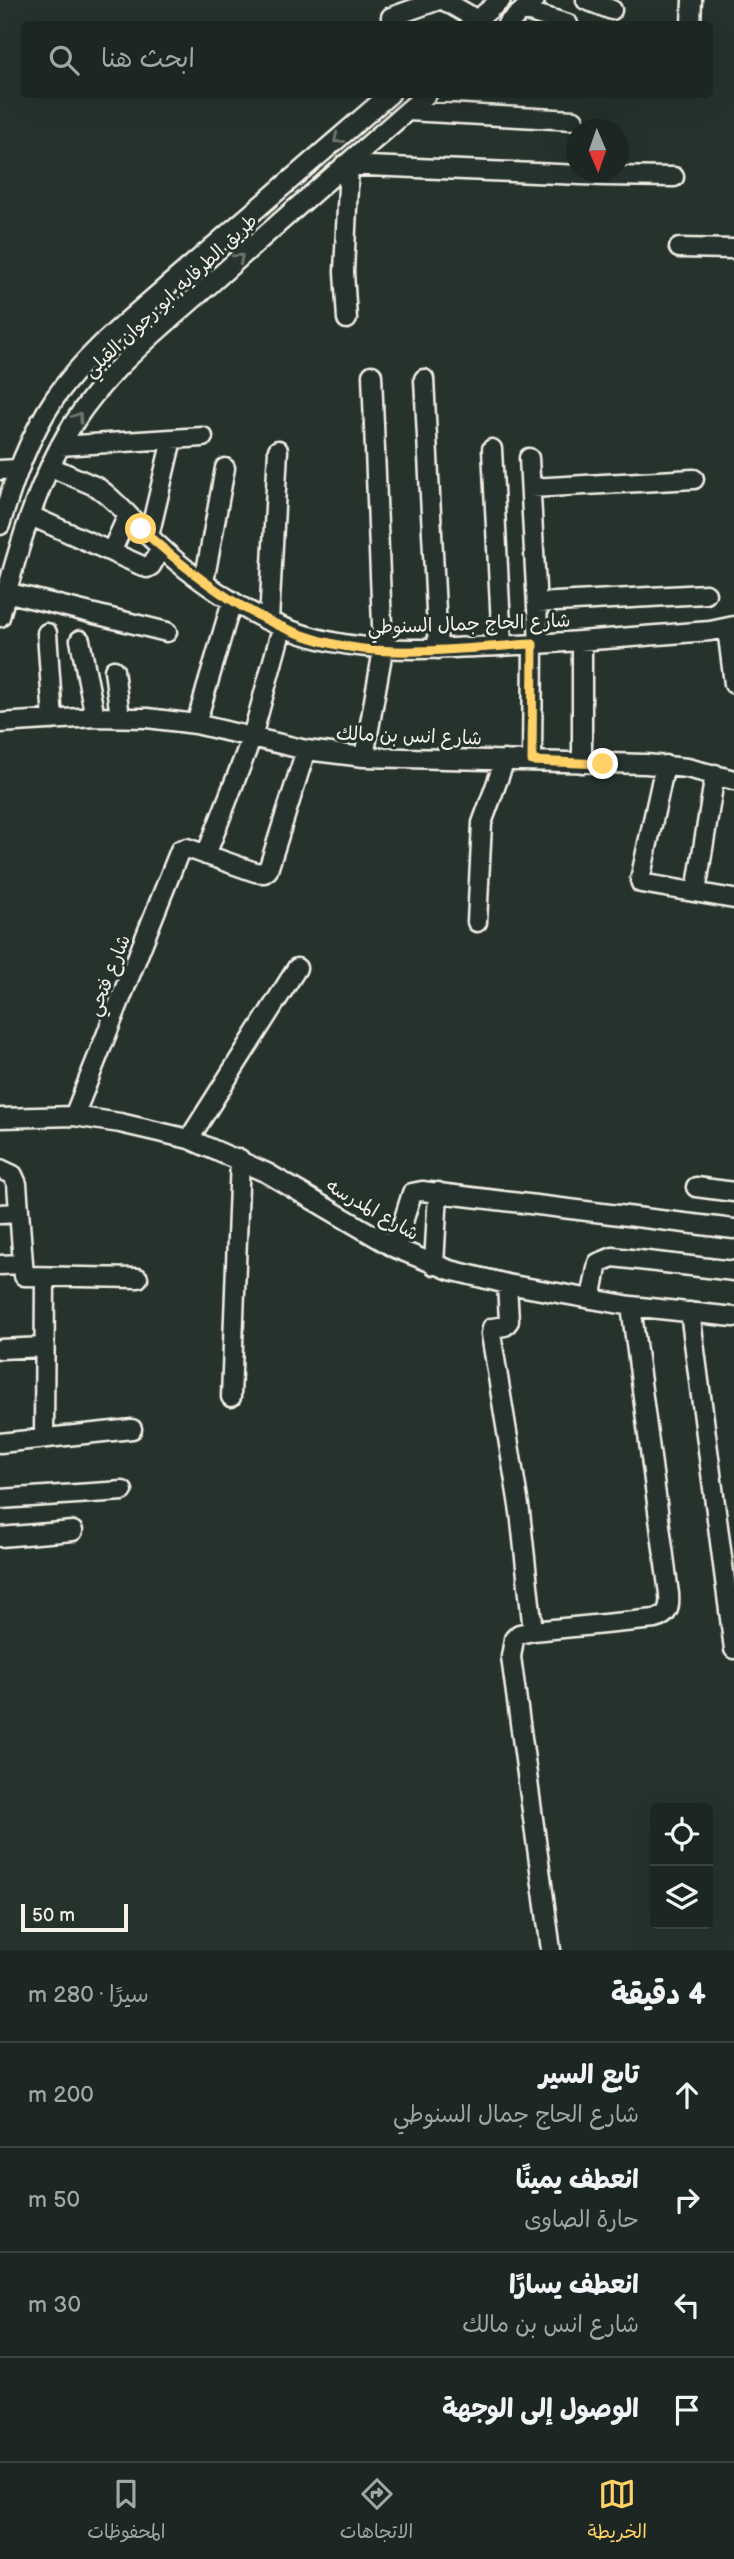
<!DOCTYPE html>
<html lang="ar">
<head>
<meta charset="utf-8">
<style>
	:root { --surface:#1c2622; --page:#29322f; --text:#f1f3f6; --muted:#a0a5a5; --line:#3a4340; --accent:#ffd166 }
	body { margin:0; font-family:"Balsamiq Sans","Playpen Sans Arabic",sans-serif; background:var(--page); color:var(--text); direction:rtl }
	.controls { position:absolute; right:21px; bottom:21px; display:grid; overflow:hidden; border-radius:7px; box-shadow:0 7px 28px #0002 }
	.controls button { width:63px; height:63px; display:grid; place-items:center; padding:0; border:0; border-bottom:2px solid var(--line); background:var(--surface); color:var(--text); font:35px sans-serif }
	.compass { position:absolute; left:566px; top:119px; width:63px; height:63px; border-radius:50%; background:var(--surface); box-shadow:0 7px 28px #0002; rotate:178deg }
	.scale { position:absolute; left:21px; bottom:18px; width:107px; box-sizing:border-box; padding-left:7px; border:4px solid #f4f1e8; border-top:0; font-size:19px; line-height:24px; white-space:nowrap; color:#f4f1e8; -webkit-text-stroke:5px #26332d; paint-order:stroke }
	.stop { position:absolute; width:21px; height:21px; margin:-16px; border:5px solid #ffd166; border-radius:50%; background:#fff }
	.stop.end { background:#ffd166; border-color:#fff; box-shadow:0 2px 7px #0008 }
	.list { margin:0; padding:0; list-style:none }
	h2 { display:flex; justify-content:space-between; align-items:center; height:91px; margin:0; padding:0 28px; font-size:30px }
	h2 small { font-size:23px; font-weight:400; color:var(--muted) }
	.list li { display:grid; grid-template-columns:46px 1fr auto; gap:21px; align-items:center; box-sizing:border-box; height:105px; padding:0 28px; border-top:2px solid var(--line) }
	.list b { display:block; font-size:26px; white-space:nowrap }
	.list p { margin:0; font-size:23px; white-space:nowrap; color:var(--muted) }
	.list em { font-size:23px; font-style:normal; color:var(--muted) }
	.icon { flex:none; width:38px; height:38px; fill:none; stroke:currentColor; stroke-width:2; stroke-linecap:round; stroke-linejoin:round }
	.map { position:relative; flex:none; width:734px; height:1950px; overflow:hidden; direction:ltr }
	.search { position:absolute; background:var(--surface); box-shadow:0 7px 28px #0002; left:21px; right:21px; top:21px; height:77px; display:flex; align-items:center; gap:18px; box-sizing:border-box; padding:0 24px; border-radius:7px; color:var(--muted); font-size:26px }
	.sheet { height:511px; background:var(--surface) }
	nav { display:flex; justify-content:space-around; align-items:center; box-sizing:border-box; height:98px; border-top:2px solid var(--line); background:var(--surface); font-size:19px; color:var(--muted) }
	nav a { display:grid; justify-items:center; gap:4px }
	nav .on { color:var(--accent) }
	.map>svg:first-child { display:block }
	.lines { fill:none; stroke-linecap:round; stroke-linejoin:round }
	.minor-casing { stroke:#f4f1e8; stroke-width:23 }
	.minor { stroke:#26332d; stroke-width:18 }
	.oneway { stroke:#6e766e }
	.route { stroke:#ffd166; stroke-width:9 }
	.labels { text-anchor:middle; stroke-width:6; stroke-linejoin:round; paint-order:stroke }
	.street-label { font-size:19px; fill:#f4f1e8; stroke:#26332d }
</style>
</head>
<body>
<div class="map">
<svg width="734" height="1950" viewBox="0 0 734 1950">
	<rect width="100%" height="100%" fill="#26332d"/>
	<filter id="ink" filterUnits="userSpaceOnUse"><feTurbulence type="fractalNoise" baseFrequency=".0143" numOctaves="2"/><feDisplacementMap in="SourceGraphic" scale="14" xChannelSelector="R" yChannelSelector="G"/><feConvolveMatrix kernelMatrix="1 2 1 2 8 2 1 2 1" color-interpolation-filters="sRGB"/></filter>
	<g filter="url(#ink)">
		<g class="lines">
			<defs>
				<path id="minor" d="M 443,0 L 478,20
					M 586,0 L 612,10
					M 523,10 L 568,24
					M 391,17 L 439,0
					M 472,24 L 501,0
					M 507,24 L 535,0
					M 691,24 L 692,0
					M 408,111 L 574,120
					M 344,165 L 604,176 L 674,177
					M 679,248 L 734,249
					M 347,319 L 344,272 L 349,165
					M 424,379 L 438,649
					M 60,446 L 203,437
					M 492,449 L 502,646
					M 529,458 L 539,644
					M 51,467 L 97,487 L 105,493 C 123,508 138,526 155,542 C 182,568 215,592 249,611 C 331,657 407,650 498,646 C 569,643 639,636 710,631 L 734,626
					M 0,470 L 17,469
					M 531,488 L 694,479
					M 31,516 L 147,568 L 151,566 L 161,548
					M 0,525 C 14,480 28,438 55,398 C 86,353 131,318 172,282 C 244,219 317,157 390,94
					M 149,536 L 172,439
					M 112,550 L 128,515
					M 204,582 L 225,468
					M 6,592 L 167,632
					M 537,603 L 706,594
					M 0,617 C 17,552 37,481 73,424 C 107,370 160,329 207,287 C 279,222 353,158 427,94
					M 269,621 L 278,450
					M 727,628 L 734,684
					M 47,633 L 53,720
					M 80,640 L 95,717
					M 582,641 L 582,763
					M 114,670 L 120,717
					M 0,723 L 95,717 L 147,718 L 196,724 L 306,750 L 364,757 L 646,764 L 687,768 L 734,780
					M 196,724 L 232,601
					M 364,757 L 383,650 L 372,375
					M 532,761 L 533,644
					M 665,765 L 640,880 L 641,883 L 734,899
					M 206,855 L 252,737 L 282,628
					M 696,892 L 715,774
					M 477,922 L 482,823 L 505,760
					M 74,1116 L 180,850 L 187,848 L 255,872 L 264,873 L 268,870 L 306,750
					M 0,1118 L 74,1116 L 120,1123 L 189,1139 L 267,1173 L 395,1248 L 450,1270 L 507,1284 L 631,1306 L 734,1317
					M 189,1139 L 297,968
					M 0,1169 L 13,1175 L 17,1184 L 24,1276 L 138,1278
					M 696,1187 L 734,1192
					M 0,1214 L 19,1213
					M 395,1248 L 412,1193 L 422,1191 L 734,1229
					M 0,1265 L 22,1264
					M 434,1265 L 438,1192
					M 507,1284 L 509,1321 L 505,1326 L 492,1328 L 491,1334 L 520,1512 L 533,1631 L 519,1634 L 514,1639 L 511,1657 L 551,1950
					M 591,1299 L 598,1263 L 613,1257 L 734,1271
					M 690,1312 L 734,1649
					M 0,1349 L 44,1347
					M 231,1397 L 240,1159
					M 44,1438 L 45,1277
					M 0,1443 L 132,1429
					M 0,1499 L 123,1491
					M 0,1537 L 73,1531
					M 533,1631 L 655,1619 C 669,1615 670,1607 669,1594 L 631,1306"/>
			</defs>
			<use href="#minor" class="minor-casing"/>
			<use href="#minor" class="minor"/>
		</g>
		<defs><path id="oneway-chevron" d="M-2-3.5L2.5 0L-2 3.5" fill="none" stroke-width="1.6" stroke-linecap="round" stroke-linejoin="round" transform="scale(1.75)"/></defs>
		<g class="oneway">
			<use href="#oneway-chevron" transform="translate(338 139) rotate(140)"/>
			<use href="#oneway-chevron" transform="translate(239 258) rotate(-42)"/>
			<use href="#oneway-chevron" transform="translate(78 417) rotate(-56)"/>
		</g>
	</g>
	<g class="lines" filter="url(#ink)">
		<path class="route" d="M 141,529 C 205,587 275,639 363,649 C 419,655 477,647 533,644 L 532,761 L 603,764"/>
	</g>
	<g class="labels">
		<g class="street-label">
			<text transform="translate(170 295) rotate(-43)" y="7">طريق الطرفايه, ابو رجوان القبلي</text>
			<text transform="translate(469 623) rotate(-2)" y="7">شارع الحاج جمال السنوطي</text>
			<text transform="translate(409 735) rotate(2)" y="7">شارع انس بن مالك</text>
			<text transform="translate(108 975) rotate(-68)" y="7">شارع فتحي</text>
			<text transform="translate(373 1209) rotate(30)" y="7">شارع المدرسه</text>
		</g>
	</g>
</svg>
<div class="controls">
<button><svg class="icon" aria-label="locate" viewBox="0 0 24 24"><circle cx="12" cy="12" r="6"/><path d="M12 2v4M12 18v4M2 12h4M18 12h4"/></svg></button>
<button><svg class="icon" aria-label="layers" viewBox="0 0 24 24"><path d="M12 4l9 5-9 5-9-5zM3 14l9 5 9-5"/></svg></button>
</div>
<svg class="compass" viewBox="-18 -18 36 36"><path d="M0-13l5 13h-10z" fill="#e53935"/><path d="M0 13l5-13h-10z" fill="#a0a5a5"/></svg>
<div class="scale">50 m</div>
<div class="stop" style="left:141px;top:529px"></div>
<div class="stop end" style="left:603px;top:764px"></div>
<div class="search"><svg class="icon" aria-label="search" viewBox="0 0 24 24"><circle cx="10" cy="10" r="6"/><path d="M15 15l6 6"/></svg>ابحث هنا</div>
</div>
<section class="sheet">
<h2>4 دقيقة<small>سيرًا · 280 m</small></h2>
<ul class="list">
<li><svg class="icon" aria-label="ahead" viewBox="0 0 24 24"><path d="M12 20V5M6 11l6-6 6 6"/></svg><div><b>تابع السير</b><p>شارع الحاج جمال السنوطي</p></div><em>200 m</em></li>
<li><svg class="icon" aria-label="right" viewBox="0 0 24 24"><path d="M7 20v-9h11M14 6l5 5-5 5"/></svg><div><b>انعطف يمينًا</b><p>حارة الصاوى</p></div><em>50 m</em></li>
<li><svg class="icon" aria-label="left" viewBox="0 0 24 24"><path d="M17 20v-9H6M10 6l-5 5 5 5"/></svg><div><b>انعطف يسارًا</b><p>شارع انس بن مالك</p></div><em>30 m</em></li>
<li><svg class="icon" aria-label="arrive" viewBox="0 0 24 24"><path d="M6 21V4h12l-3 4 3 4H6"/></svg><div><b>الوصول إلى الوجهة</b></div></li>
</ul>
</section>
<nav>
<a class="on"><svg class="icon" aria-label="map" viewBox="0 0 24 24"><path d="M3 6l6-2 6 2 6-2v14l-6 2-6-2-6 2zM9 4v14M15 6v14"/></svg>الخريطة</a>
<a><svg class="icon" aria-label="directions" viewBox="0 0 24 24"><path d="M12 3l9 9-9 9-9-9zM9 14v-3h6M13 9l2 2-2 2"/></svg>الاتجاهات</a>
<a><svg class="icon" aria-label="saved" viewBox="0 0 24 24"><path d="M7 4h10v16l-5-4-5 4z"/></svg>المحفوظات</a>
</nav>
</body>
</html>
